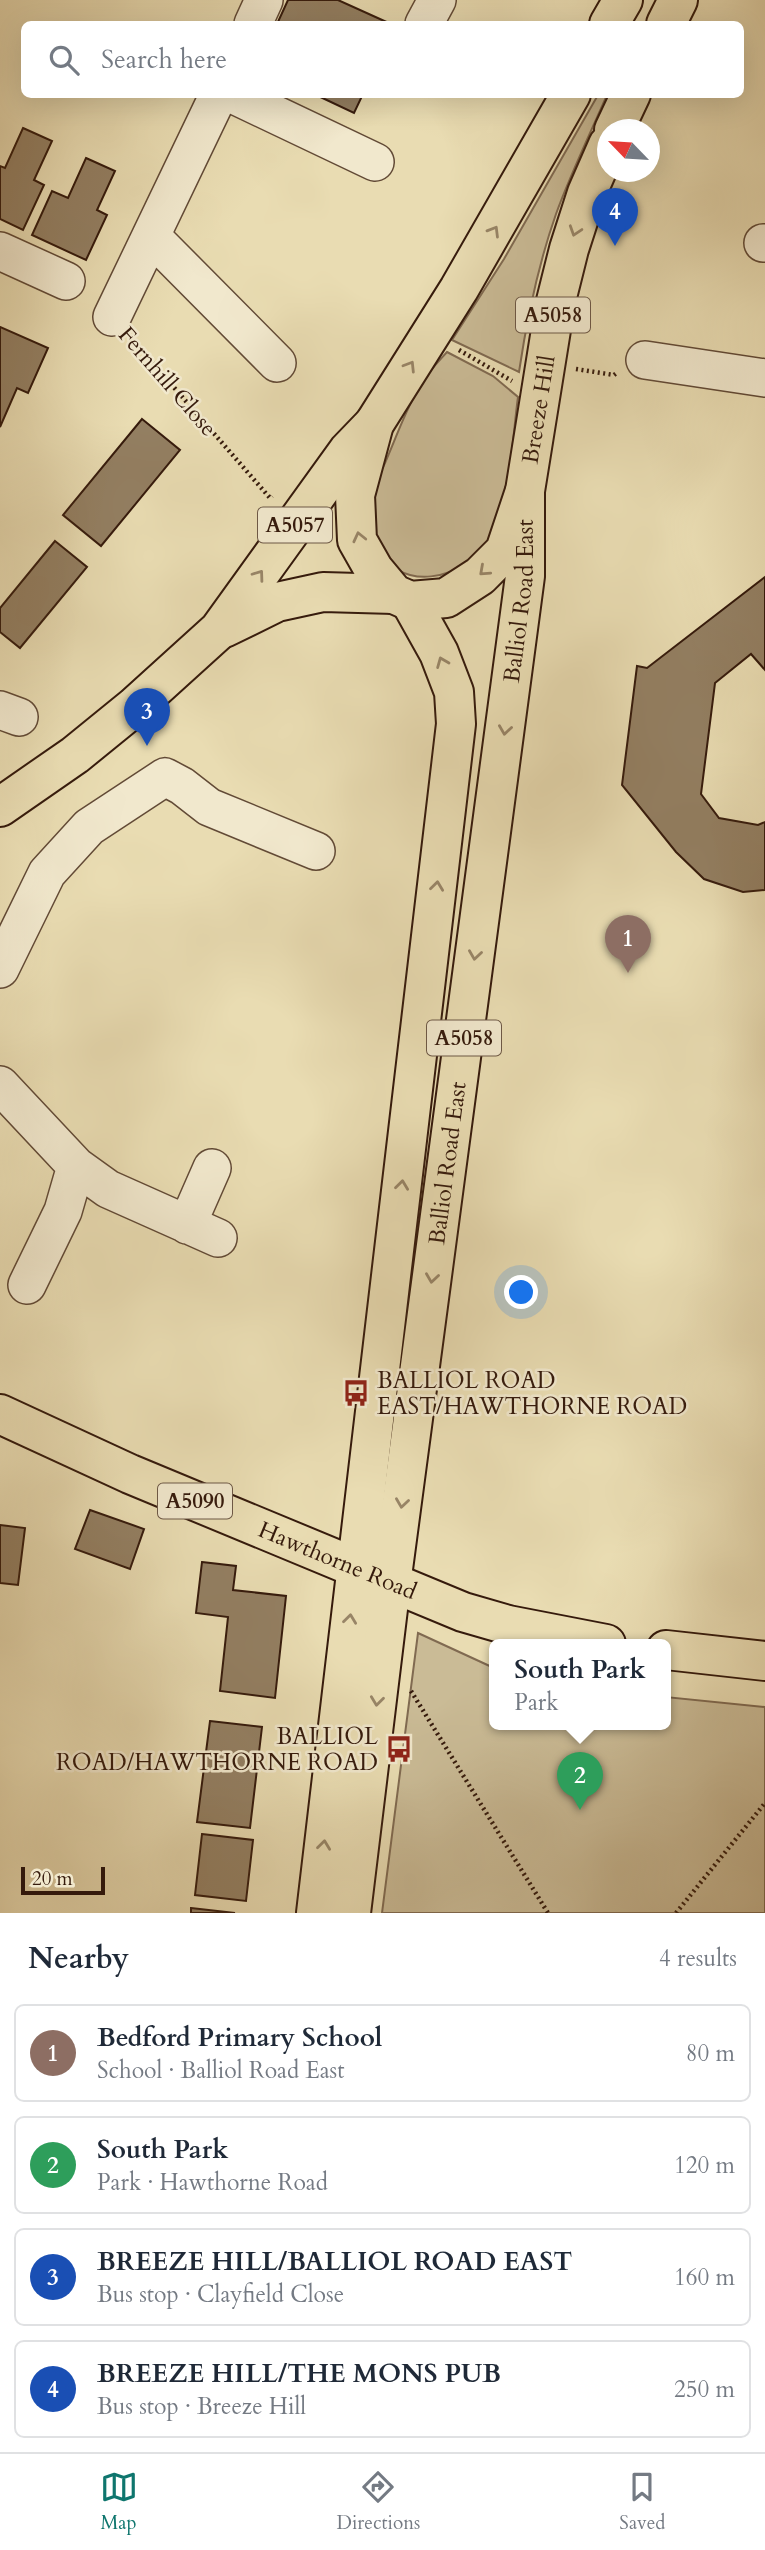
<!DOCTYPE html>
<html lang="en">
<head>
<meta charset="utf-8">
<style>
	:root { --surface:#fff; --page:#f2f2f3; --text:#1f2937; --muted:#747a83; --line:#e0e1e3; --accent:#0f766e }
	body { margin:0; font-family:Cardo,serif; background:var(--page); color:var(--text) }
	.compass { position:absolute; left:597px; top:119px; width:63px; height:63px; border-radius:50%; background:var(--surface); box-shadow:0 7px 28px #0002; rotate:295deg }
	.scale { position:absolute; left:21px; bottom:18px; width:84px; box-sizing:border-box; padding-left:7px; border:4px solid #351a0c; border-top:0; font-size:19px; line-height:24px; white-space:nowrap; color:#351a0c; -webkit-text-stroke:5px #f1e8cd; paint-order:stroke }
	.you { position:absolute; left:522px; top:1293px; width:24px; height:24px; margin:-18px; border:5px solid #fff; border-radius:50%; background:#1a73e8; box-shadow:0 0 0 10px #1a73e833 }
	.badge { display:grid; place-items:center; width:46px; height:46px; border-radius:50%; background:var(--accent); color:#fff; font-size:23px; font-weight:700 }
	.pin { position:absolute; translate:-50% -58px; filter:drop-shadow(0 2px 4px #0008) }
	.pin::after { content:''; position:absolute; top:37px; width:24px; height:21px; background:inherit; clip-path:polygon(0 0,100% 0,50% 100%) }
	.popup { position:absolute; left:489px; top:1639px; width:182px; height:91px; box-sizing:border-box; display:grid; place-content:center; border-radius:10px; background:var(--surface); filter:drop-shadow(0 2px 5px #0005); font-size:23px; white-space:nowrap; color:var(--muted) }
	.popup b { font-size:26px; color:var(--text) }
	.popup::after { content:''; position:absolute; left:50%; top:100%; margin-left:-14px; border:14px solid transparent; border-top-color:var(--surface) }
	.list { margin:0; padding:0; list-style:none }
	h2 { display:flex; justify-content:space-between; align-items:center; height:91px; margin:0; padding:0 28px; font-size:30px }
	h2 small { font-size:23px; font-weight:400; color:var(--muted) }
	.list li { display:grid; grid-template-columns:46px 1fr auto; gap:21px; align-items:center; box-sizing:border-box; height:98px; margin:0 14px 14px; padding:0 14px; border:2px solid var(--line); border-radius:10px }
	.list b { display:block; font-size:26px; white-space:nowrap }
	.list p { margin:0; font-size:23px; white-space:nowrap; color:var(--muted) }
	.list em { font-size:23px; font-style:normal; color:var(--muted) }
	.icon { flex:none; width:38px; height:38px; fill:none; stroke:currentColor; stroke-width:2; stroke-linecap:round; stroke-linejoin:round }
	.map { position:relative; flex:none; width:765px; height:1913px; overflow:hidden }
	.search { position:absolute; background:var(--surface); box-shadow:0 7px 28px #0002; left:21px; right:21px; top:21px; height:77px; display:flex; align-items:center; gap:18px; box-sizing:border-box; padding:0 24px; border-radius:10px; color:var(--muted); font-size:26px }
	.sheet { height:539px; background:var(--surface) }
	nav { display:flex; justify-content:space-around; align-items:center; box-sizing:border-box; height:98px; border-top:2px solid var(--line); background:var(--surface); font-size:19px; color:var(--muted) }
	nav a { display:grid; justify-items:center; gap:4px }
	nav .on { color:var(--accent) }
	.map>svg:first-child { display:block }
	.green { fill:#cabb96; stroke:#806a51; stroke-width:2 }
	.building { fill:#937f62; stroke:#351a0c; stroke-width:2 }
	.lines { fill:none; stroke-linecap:round; stroke-linejoin:round }
	.minor-casing { stroke:#624a36; stroke-width:40 }
	.major-casing { stroke:#351a0c; stroke-width:42 }
	.highway-casing { stroke:#351a0c; stroke-width:42 }
	.path { stroke:#351a0c; stroke-width:4.5; stroke-dasharray:2 3.5; stroke-linecap:butt }
	.minor { stroke:#f1e8cd; stroke-width:37 }
	.major { stroke:#e9dcb2; stroke-width:38 }
	.highway { stroke:#e9dcb2; stroke-width:38 }
	.oneway { stroke:#988567 }
	.labels { text-anchor:middle; stroke-width:5; stroke-linejoin:round; paint-order:stroke }
	.shield { fill:#f1e8cd; stroke:#6d5846; stroke-width:2 }
	.shield-label { font-size:21px; font-weight:bold; fill:#351a0c }
	.street-label { font-size:23px; fill:#351a0c; stroke:#f1e8cd }
	.poi-label { font-size:23px; fill:#351a0c; stroke:#f1e8cd; text-anchor:start }
</style>
</head>
<body>
<div class="map">
<svg width="765" height="1913" viewBox="0 0 765 1913">
	<rect width="100%" height="100%" fill="#e9dcb2"/>
	<filter id="stains"><feTurbulence type="fractalNoise" baseFrequency=".00286" numOctaves="4"/><feColorMatrix values="0 0 0 0 .2 0 0 0 0 .09 0 0 0 0 .02 0 0 0 .5 -.17"/></filter>
	<radialGradient id="worn" r=".72"><stop offset=".6" stop-color="#630" stop-opacity="0"/><stop offset="1" stop-color="#630" stop-opacity=".3"/></radialGradient>
	<path class="green" d="M 598,95 L 607,95 C 590,134 571,173 556,214 C 538,265 527,318 519,372 L 452,340 L 504,259 Z
		M 447,352 L 493,376 L 518,397 C 513,433 509,508 492,537 C 466,581 395,597 374,540 C 371,532 371,501 373,492 C 374,482 381,472 385,463 C 397,436 407,405 423,381 C 430,370 439,361 447,352 Z
		M 418,1633 L 494,1668 L 494,1724 L 666,1724 L 666,1697 L 765,1707 L 765,1913 L 382,1913 Z"/>
	<path class="building" d="M 288,0 L 338,0 L 391,24 L 277,24 Z
		M 314,94 L 363,94 L 354,113 Z
		M 23,128 L 52,141 L 34,180 L 44,185 L 23,230 L 0,219 L 0,166 L 5,168 Z
		M 86,158 L 115,171 L 97,210 L 107,215 L 86,260 L 32,235 L 52,191 L 68,198 Z
		M 0,327 L 48,348 L 28,393 L 17,388 L 0,427 Z
		M 142,419 L 180,450 L 101,546 L 63,515 Z
		M 55,541 L 87,567 L 20,648 L 0,632 L 0,608 Z
		M 765,577 L 765,670 L 751,654 L 715,683 L 701,794 L 719,818 L 758,825 L 765,822 L 765,890 L 743,892 L 704,879 L 676,852 L 622,785 L 637,666 L 647,668 Z
		M 90,1510 L 144,1529 L 130,1569 L 75,1549 Z
		M 0,1525 L 25,1528 L 18,1585 L 0,1583 Z
		M 202,1562 L 236,1566 L 233,1590 L 286,1596 L 275,1698 L 220,1691 L 228,1617 L 196,1613 Z
		M 210,1721 L 262,1727 L 250,1828 L 197,1822 Z
		M 202,1834 L 253,1840 L 246,1901 L 195,1895 Z
		M 191,1908 L 235,1913 L 191,1913 Z"/>
	<g class="lines">
		<defs>
			<path id="minor" d="M 253,24 L 264,0
				M 424,24 L 437,0
				M 232,94 L 375,162
				M 151,236 L 277,363
				M 763,243 L 765,243
				M 0,251 L 66,281
				M 112,317 L 219,94
				M 645,360 L 765,378
				M 0,710 L 19,717
				M 0,969 L 47,873 L 89,827 L 165,777 L 182,786 L 209,807 L 316,851
				M 0,1085 L 76,1166 L 108,1189 L 218,1238
				M 187,1225 L 212,1168
				M 27,1285 L 63,1211 L 76,1166"/>
			<g id="major">
				<path d="M 224,628 L 277,602 L 323,592 L 394,594"/>
				<path d="M 0,807 L 75,755 L 134,707 L 219,630 L 348,451 L 374,424"/>
				<path id="s1" d="M 0,1414 L 130,1474 L 463,1612 L 508,1625 L 606,1644"/>
				<path d="M 666,1650 L 765,1661"/>
			</g>
			<g id="highway">
				<path d="M 609,24 L 623,0"/>
				<path d="M 666,24 L 678,0"/>
				<path id="s2" d="M 571,94 L 459,289 L 374,424 L 355,495 L 357,540 L 374,570 L 394,594 L 410,601 L 446,598 L 480,576 L 505,551 L 525,491 L 555,305 L 569,249 L 587,193 L 608,145"/>
				<path d="M 614,130 L 631,94"/>
				<path d="M 316,1913 L 456,724 L 454,692 L 439,653 L 410,601"/>
				<path id="s3" d="M 351,1913 L 391,1584 L 525,576 L 525,491"/>
			</g>
		</defs>
		<use href="#minor" class="minor-casing"/>
		<use href="#major" class="major-casing"/>
		<use href="#highway" class="highway-casing"/>
		<path class="path" d="M 131,338 L 270,498 L 272,496
			M 459,350 L 512,381
			M 576,369 L 614,375 L 618,372
			M 411,1691 L 548,1913
			M 676,1913 L 765,1803"/>
		<use href="#minor" class="minor"/>
		<use href="#major" class="major"/>
		<use href="#highway" class="highway"/>
	</g>
	<defs><path id="oneway-chevron" d="M-2-3.5L2.5 0L-2 3.5" fill="none" stroke-width="1.6" stroke-linecap="round" stroke-linejoin="round" transform="scale(1.75)"/></defs>
	<g class="oneway">
		<use href="#oneway-chevron" transform="translate(494 231) rotate(-59)"/>
		<use href="#oneway-chevron" transform="translate(575 231) rotate(108)"/>
		<use href="#oneway-chevron" transform="translate(410 366) rotate(-58)"/>
		<use href="#oneway-chevron" transform="translate(359 537) rotate(-103)"/>
		<use href="#oneway-chevron" transform="translate(484 571) rotate(138)"/>
		<use href="#oneway-chevron" transform="translate(259 575) rotate(-54)"/>
		<use href="#oneway-chevron" transform="translate(442 662) rotate(-112)"/>
		<use href="#oneway-chevron" transform="translate(505 730) rotate(98)"/>
		<use href="#oneway-chevron" transform="translate(437 886) rotate(-83)"/>
		<use href="#oneway-chevron" transform="translate(475 955) rotate(98)"/>
		<use href="#oneway-chevron" transform="translate(402 1185) rotate(-83)"/>
		<use href="#oneway-chevron" transform="translate(432 1278) rotate(98)"/>
		<use href="#oneway-chevron" transform="translate(402 1503) rotate(98)"/>
		<use href="#oneway-chevron" transform="translate(350 1619) rotate(-83)"/>
		<use href="#oneway-chevron" transform="translate(377 1701) rotate(97)"/>
		<use href="#oneway-chevron" transform="translate(324 1845) rotate(-83)"/>
	</g>
	<defs>
		<symbol id="bus-bare" viewBox="-9 -9 18 18"><path d="M-5-6H5V4H4V6H2V4H-2V6H-4V4H-5ZM-3.5-4V0h7V-4ZM-3.5 1.2v1.5H-2V1.2ZM2 1.2v1.5H3.5V1.2Z" fill="#8f2418" stroke="#f1e8cd" stroke-width="2.5" paint-order="stroke"/></symbol>
	</defs>
	<g fill-rule="evenodd">
		<use href="#bus-bare" x="337" y="1374" width="38" height="38"/>
		<use href="#bus-bare" x="380" y="1730" width="38" height="38"/>
	</g>
	<g class="labels">
		<g class="shield">
			<rect x="516" y="297.5" width="74" height="35" rx="5"/>
			<rect x="258" y="507.5" width="74" height="35" rx="5"/>
			<rect x="427" y="1020.5" width="74" height="35" rx="5"/>
			<rect x="158" y="1483.5" width="74" height="35" rx="5"/>
		</g>
		<g class="shield-label">
			<text x="553" y="322">A5058</text>
			<text x="295" y="532">A5057</text>
			<text x="464" y="1045">A5058</text>
			<text x="195" y="1508">A5090</text>
		</g>
		<g class="street-label">
			<text transform="translate(168 381) rotate(49)" y="8">Fernhill Close</text>
			<text dy="8" stroke="none"><textPath href="#s2" startOffset="844">Breeze Hill</textPath></text>
			<text dy="8" stroke="none"><textPath href="#s3" startOffset="1323">Balliol Road East</textPath></text>
			<text dy="8" stroke="none"><textPath href="#s3" startOffset="756">Balliol Road East</textPath></text>
			<text dy="8" stroke="none"><textPath href="#s1" startOffset="368">Hawthorne Road</textPath></text>
		</g>
		<g class="poi-label">
			<text x="377" y="1388">BALLIOL ROAD<tspan x="377" dy="26">EAST/HAWTHORNE ROAD</tspan></text>
			<text x="378" y="1744" text-anchor="end">BALLIOL<tspan x="378" dy="26">ROAD/HAWTHORNE ROAD</tspan></text>
		</g>
	</g>
	<rect width="100%" height="100%" filter="url(#stains)"/>
	<rect width="100%" height="100%" fill="url(#worn)"/>
</svg>
<svg class="compass" viewBox="-18 -18 36 36"><path d="M0-13l5 13h-10z" fill="#e53935"/><path d="M0 13l5-13h-10z" fill="#747a83"/></svg>
<div class="scale">20 m</div>
<div class="you"></div>
<div class="pin badge" style="left:628px;top:973px;background:#8d6e63">1</div>
<div class="pin badge" style="left:580px;top:1810px;background:#2e9e5b">2</div>
<div class="popup"><b>South Park</b>Park</div>
<div class="pin badge" style="left:147px;top:746px;background:#1a4fb4">3</div>
<div class="pin badge" style="left:615px;top:246px;background:#1a4fb4">4</div>
<div class="search"><svg class="icon" aria-label="search" viewBox="0 0 24 24"><circle cx="10" cy="10" r="6"/><path d="M15 15l6 6"/></svg>Search here</div>
</div>
<section class="sheet">
<h2>Nearby<small>4 results</small></h2>
<ul class="list">
<li><span class="badge" style="background:#8d6e63">1</span><div><b>Bedford Primary School</b><p>School · Balliol Road East</p></div><em>80 m</em></li>
<li><span class="badge" style="background:#2e9e5b">2</span><div><b>South Park</b><p>Park · Hawthorne Road</p></div><em>120 m</em></li>
<li><span class="badge" style="background:#1a4fb4">3</span><div><b>BREEZE HILL/BALLIOL ROAD EAST</b><p>Bus stop · Clayfield Close</p></div><em>160 m</em></li>
<li><span class="badge" style="background:#1a4fb4">4</span><div><b>BREEZE HILL/THE MONS PUB</b><p>Bus stop · Breeze Hill</p></div><em>250 m</em></li>
</ul>
</section>
<nav>
<a class="on"><svg class="icon" aria-label="map" viewBox="0 0 24 24"><path d="M3 6l6-2 6 2 6-2v14l-6 2-6-2-6 2zM9 4v14M15 6v14"/></svg>Map</a>
<a><svg class="icon" aria-label="directions" viewBox="0 0 24 24"><path d="M12 3l9 9-9 9-9-9zM9 14v-3h6M13 9l2 2-2 2"/></svg>Directions</a>
<a><svg class="icon" aria-label="saved" viewBox="0 0 24 24"><path d="M7 4h10v16l-5-4-5 4z"/></svg>Saved</a>
</nav>
</body>
</html>
